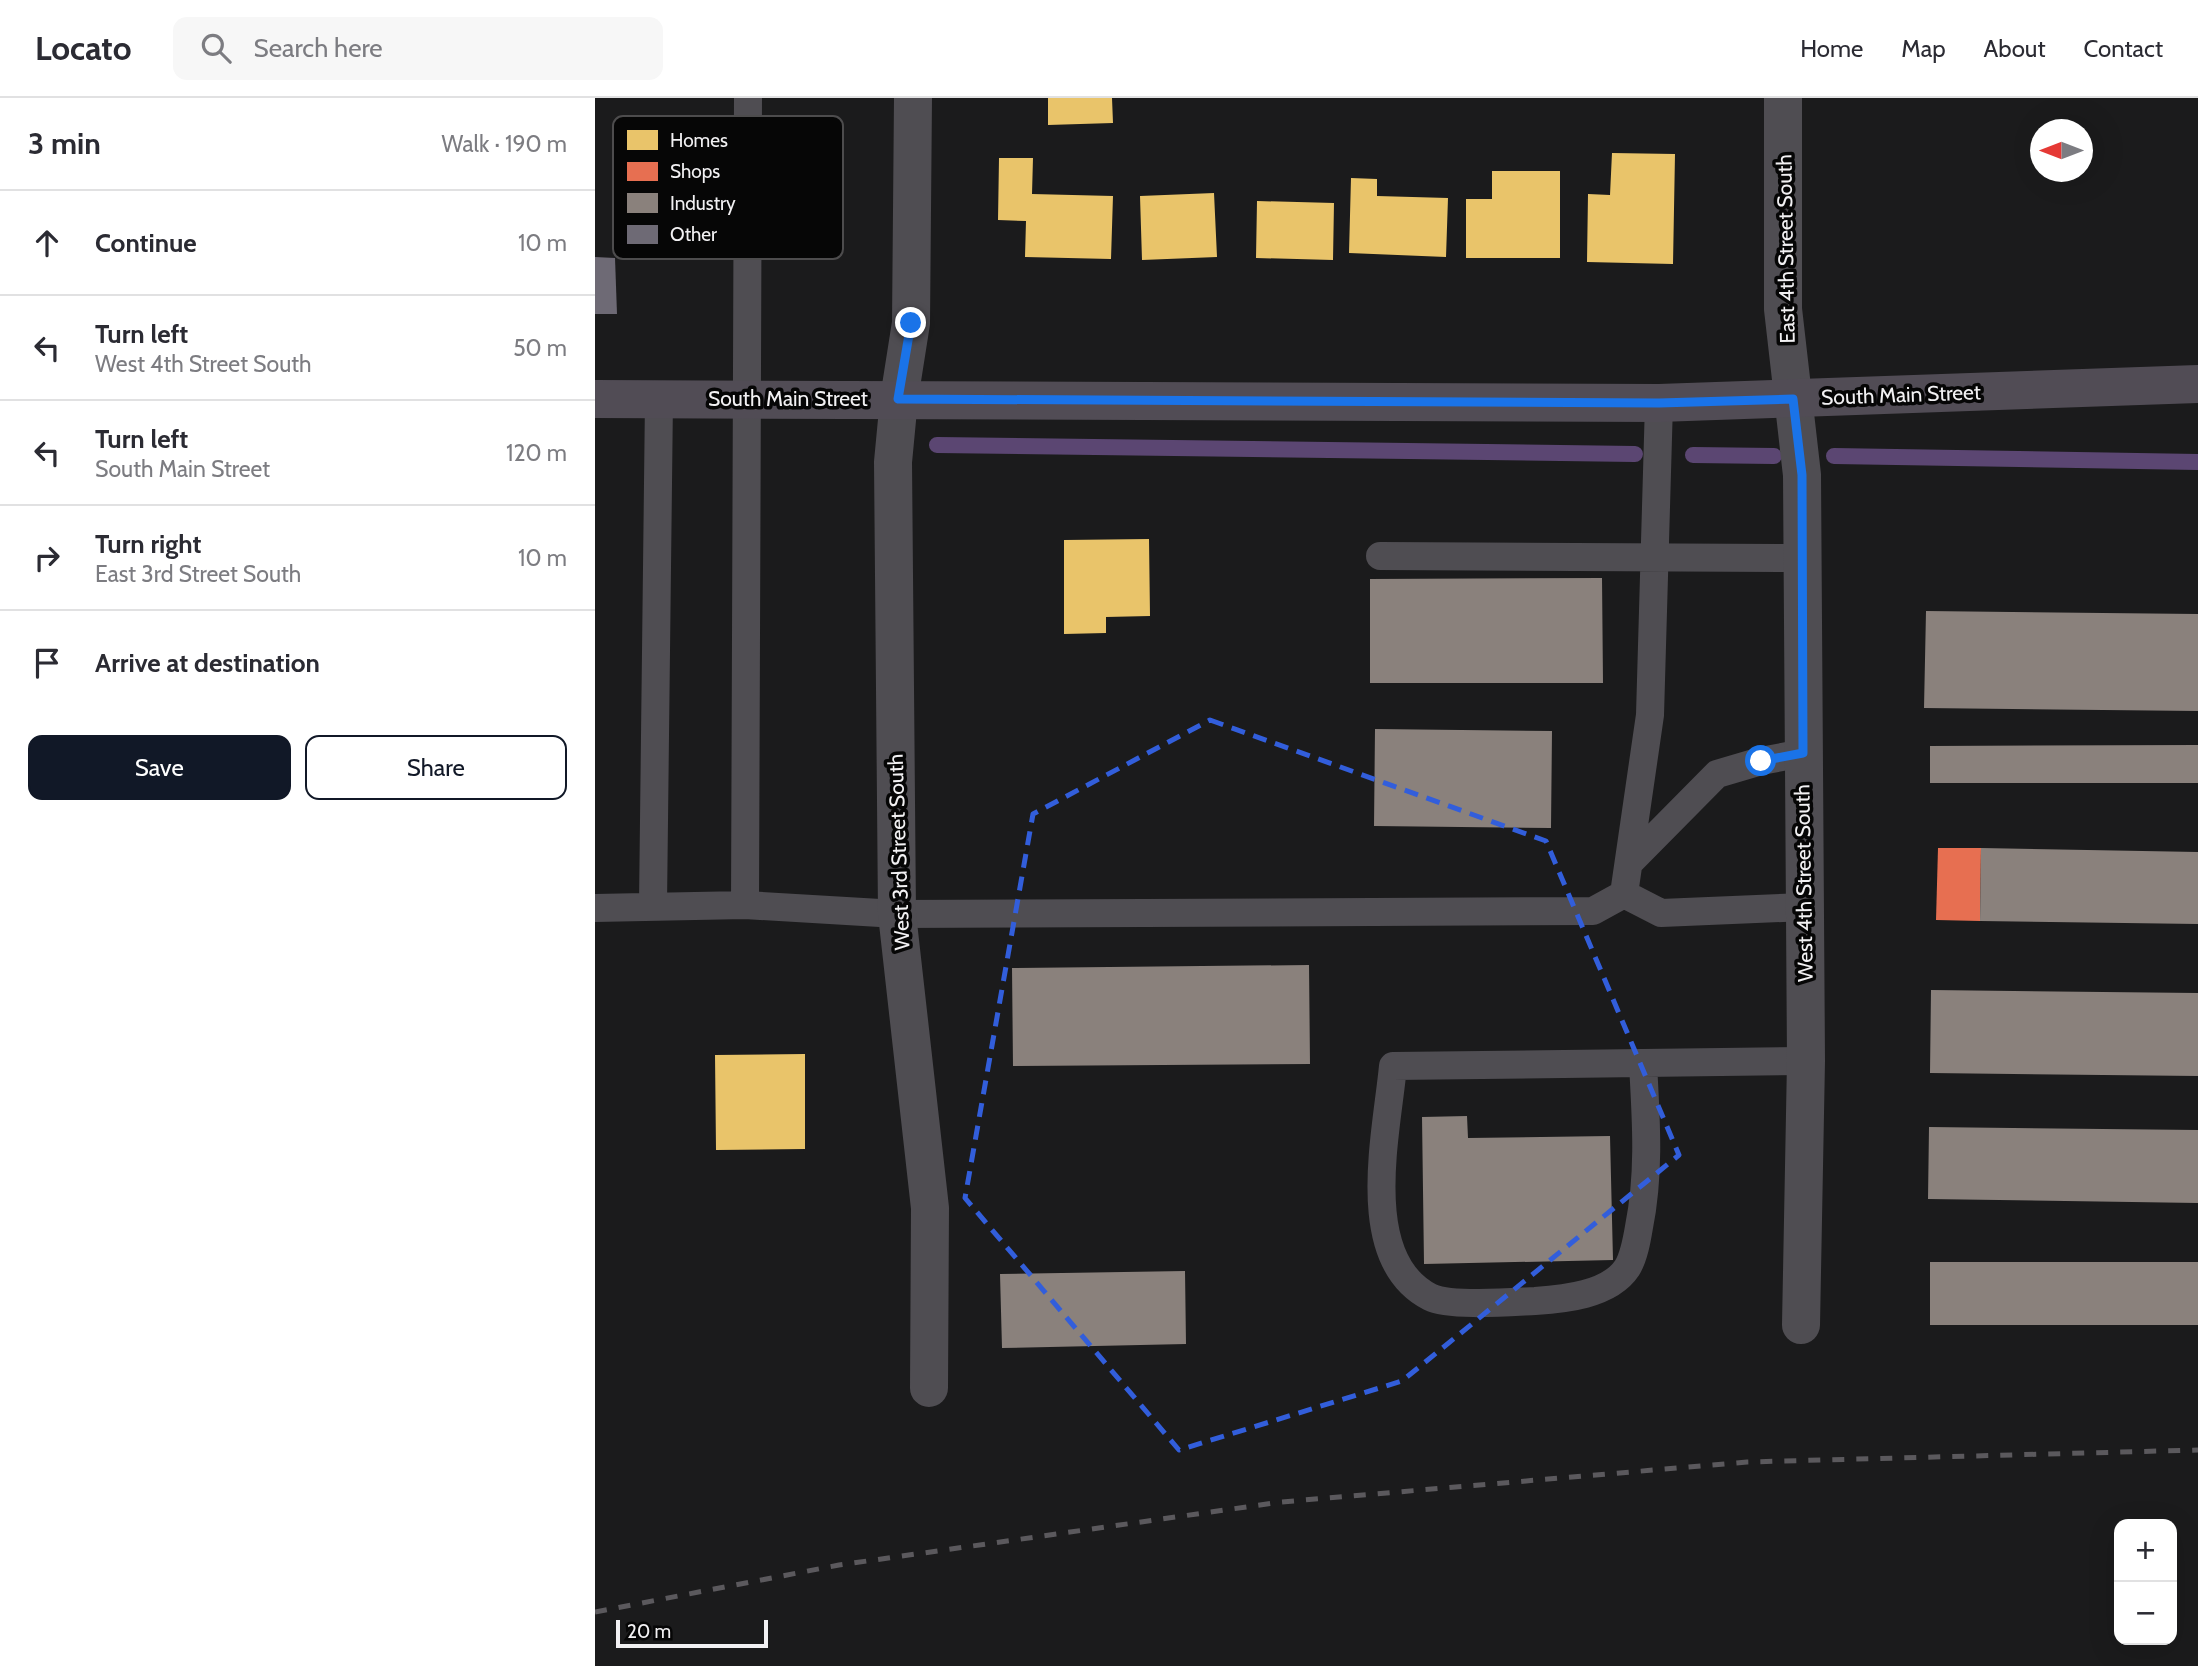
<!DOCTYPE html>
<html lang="en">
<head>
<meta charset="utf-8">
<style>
	:root { --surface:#fff; --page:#f7f7f7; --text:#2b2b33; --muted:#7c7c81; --line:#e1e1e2; --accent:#111827 }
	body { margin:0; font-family:Cabin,sans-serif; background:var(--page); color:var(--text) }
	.controls { position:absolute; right:21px; bottom:21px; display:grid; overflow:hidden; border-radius:14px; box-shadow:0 7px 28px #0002 }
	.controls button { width:63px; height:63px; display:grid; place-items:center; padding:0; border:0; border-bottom:2px solid var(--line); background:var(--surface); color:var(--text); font:35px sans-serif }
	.compass { position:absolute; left:1435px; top:21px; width:63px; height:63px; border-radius:50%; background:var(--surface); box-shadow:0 7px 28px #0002; rotate:270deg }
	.scale { position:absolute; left:21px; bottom:18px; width:152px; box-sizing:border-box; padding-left:7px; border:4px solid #f2f1f3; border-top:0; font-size:19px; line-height:24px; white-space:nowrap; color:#f2f1f3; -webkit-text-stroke:5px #060606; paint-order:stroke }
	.stop { position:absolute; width:21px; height:21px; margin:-16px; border:5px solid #1a73e8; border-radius:50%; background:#fff }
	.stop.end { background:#1a73e8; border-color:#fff; box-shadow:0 2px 7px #0008 }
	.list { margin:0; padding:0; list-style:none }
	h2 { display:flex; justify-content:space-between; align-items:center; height:91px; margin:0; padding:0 28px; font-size:30px }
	h2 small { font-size:23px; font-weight:400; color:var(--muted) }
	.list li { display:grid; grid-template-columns:46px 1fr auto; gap:21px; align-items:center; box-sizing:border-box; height:105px; padding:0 28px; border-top:2px solid var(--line) }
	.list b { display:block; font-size:26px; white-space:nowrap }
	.list p { margin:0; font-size:23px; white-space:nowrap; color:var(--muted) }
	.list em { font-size:23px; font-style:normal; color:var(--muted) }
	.actions { display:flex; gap:14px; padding:21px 28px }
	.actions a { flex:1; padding:16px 0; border:2px solid var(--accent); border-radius:14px; text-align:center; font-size:24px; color:var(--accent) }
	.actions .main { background:var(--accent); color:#fff }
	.icon { flex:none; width:38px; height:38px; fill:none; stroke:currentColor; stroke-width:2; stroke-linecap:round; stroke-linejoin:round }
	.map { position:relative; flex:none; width:1603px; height:1568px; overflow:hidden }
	header { display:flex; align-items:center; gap:42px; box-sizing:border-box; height:98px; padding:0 35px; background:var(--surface); border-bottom:2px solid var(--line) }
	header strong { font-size:33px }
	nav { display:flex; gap:38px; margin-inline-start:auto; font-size:24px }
	.search { width:490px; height:63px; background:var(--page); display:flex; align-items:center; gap:18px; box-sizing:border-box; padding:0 24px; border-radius:14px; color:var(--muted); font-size:26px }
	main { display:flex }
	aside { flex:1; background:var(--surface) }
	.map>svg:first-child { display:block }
	.homes { fill:#e9c46a }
	.shops { fill:#e76f51 }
	.industry { fill:#8a817c }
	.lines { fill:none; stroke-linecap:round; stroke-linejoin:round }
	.stream { stroke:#5b4672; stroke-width:16 }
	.building { fill:#6e6a75 }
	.lane { stroke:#4f4d52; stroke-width:28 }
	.street { stroke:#4f4d52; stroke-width:38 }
	.secondary { stroke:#514c55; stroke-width:38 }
	.rail { stroke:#5b595d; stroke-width:5; stroke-dasharray:12 12; stroke-linecap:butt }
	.route { stroke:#1a73e8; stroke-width:9 }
	.marked { fill:none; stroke:#325edb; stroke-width:5; stroke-dasharray:14 9; stroke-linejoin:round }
	.labels { text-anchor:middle; stroke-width:7; stroke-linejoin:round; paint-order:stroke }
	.street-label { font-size:21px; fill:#f2f1f3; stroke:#060606 }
	.key { fill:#060606; stroke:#4d4c4d; stroke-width:2 }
	.key-label { font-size:19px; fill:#f2f1f3 }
</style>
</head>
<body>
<header>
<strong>Locato</strong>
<div class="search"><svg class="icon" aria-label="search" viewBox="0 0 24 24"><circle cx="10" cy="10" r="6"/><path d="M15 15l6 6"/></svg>Search here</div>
<nav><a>Home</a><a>Map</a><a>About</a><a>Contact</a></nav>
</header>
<main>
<aside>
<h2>3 min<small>Walk · 190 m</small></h2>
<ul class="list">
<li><svg class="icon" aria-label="ahead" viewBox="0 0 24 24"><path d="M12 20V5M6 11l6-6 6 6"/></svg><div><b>Continue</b></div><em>10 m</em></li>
<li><svg class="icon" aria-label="left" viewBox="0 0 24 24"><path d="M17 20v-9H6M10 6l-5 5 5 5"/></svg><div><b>Turn left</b><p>West 4th Street South</p></div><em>50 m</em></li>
<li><svg class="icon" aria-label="left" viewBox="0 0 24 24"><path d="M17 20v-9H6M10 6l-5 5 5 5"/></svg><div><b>Turn left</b><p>South Main Street</p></div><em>120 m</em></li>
<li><svg class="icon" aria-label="right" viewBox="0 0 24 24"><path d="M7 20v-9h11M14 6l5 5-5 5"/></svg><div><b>Turn right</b><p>East 3rd Street South</p></div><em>10 m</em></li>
<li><svg class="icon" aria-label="arrive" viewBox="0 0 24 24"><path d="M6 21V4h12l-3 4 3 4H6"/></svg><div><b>Arrive at destination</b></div></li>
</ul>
<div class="actions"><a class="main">Save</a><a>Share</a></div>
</aside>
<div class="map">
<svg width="1603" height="1568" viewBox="0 0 1603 1568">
	<rect width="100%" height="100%" fill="#1b1b1c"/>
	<path class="homes" d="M 453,0 L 517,0 L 518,25 L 453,27 Z
		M 1017,55 L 1080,56 L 1078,166 L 992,164 L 993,96 L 1015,97 Z
		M 404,60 L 438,60 L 437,96 L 518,98 L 516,161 L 430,159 L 431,123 L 403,122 Z
		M 897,73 L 965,73 L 965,160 L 871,160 L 871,101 L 897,101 Z
		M 756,80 L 782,81 L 782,98 L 853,100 L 851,159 L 754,155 Z
		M 619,95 L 622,159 L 547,162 L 545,98 Z
		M 662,103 L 739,105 L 738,162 L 661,160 Z
		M 554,441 L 555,518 L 511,519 L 511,535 L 469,536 L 469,442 Z
		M 210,956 L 210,1051 L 121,1052 L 120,957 Z"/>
	<path class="shops" d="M 1343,750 L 1386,750 L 1385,823 L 1341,822 Z"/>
	<path class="industry" d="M 1007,480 L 1008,585 L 775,585 L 775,481 Z
		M 1331,513 L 1603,516 L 1603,613 L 1329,610 Z
		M 780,631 L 957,633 L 956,730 L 779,728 Z
		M 1603,647 L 1603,685 L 1335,685 L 1335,648 Z
		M 1386,750 L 1603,754 L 1603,826 L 1385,823 Z
		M 714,867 L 715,966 L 418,968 L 417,870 Z
		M 1336,892 L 1603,895 L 1603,978 L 1335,975 Z
		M 872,1018 L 873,1040 L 1015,1038 L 1018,1162 L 829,1166 L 827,1019 Z
		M 1334,1029 L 1603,1032 L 1603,1105 L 1333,1101 Z
		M 1335,1164 L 1603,1164 L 1603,1227 L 1335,1227 Z
		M 590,1173 L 591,1246 L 407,1250 L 405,1176 Z"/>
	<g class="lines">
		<path class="stream" d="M 342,347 L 1040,356
			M 1098,357 L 1179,358
			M 1239,358 L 1603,364"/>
	</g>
	<path class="building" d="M 0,159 L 20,160 L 22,216 L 0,216 Z"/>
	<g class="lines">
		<path class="lane" d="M 785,458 L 1207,460
			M 1034,765 L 1122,676 L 1166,663 L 1208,655
			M 1029,796 L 1066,815 L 1210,809
			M 58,807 L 64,301
			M 150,807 L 153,0
			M 0,810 L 150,807 L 302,816 L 998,813 L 1029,796 L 1055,617 L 1064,305
			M 1048,966 C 1051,1021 1055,1074 1044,1129 C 1042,1141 1039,1159 1032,1170 C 1014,1197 969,1201 940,1203 C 917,1204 855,1209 835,1199 C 761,1161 792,1034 798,968 L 1211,963"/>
		<path class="street" d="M 318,0 L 316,225 L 304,301 L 298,364 L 302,816 L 335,1110 L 334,1290
			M 1188,0 L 1188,211 L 1207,377 L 1211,963 L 1206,1227"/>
		<path class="secondary" d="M 0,301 L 1064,305 L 1603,286"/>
		<path class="rail" d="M 0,1514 L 244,1467 L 686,1404 L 1152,1364 L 1603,1352"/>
	</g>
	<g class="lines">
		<path class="route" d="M 316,225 L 303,301 L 1064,305 L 1198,301 L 1207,377 L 1208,655 L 1166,663"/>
	</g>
	<path class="marked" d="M 615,622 L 951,743 L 1084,1057 L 807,1283 L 584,1352 L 370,1100 L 438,716 Z"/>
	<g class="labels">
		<g class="street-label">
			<text transform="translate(1191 151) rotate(-91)" y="7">East 4th Street South</text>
			<text transform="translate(1306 297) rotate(-2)" y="7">South Main Street</text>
			<text x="193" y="308">South Main Street</text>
			<text transform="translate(304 754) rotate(-92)" y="7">West 3rd Street South</text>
			<text transform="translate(1209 785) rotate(-91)" y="7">West 4th Street South</text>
		</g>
	</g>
	<rect x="18" y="18" width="230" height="143" rx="10" class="key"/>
	<rect x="32" y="32" width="31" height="20" fill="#e9c46a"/>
	<rect x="32" y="64" width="31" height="19" fill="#e76f51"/>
	<rect x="32" y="95" width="31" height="20" fill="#8a817c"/>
	<rect x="32" y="127" width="31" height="19" fill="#6e6a75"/>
	<g class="key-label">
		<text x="75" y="49">Homes</text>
		<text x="75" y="80">Shops</text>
		<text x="75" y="112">Industry</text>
		<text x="75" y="143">Other</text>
	</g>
</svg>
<div class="controls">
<button>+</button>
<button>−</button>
</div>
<svg class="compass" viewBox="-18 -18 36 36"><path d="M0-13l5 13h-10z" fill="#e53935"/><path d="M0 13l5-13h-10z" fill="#7c7c81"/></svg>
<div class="scale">20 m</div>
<div class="stop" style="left:1166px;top:663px"></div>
<div class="stop end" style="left:316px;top:225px"></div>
</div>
</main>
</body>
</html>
